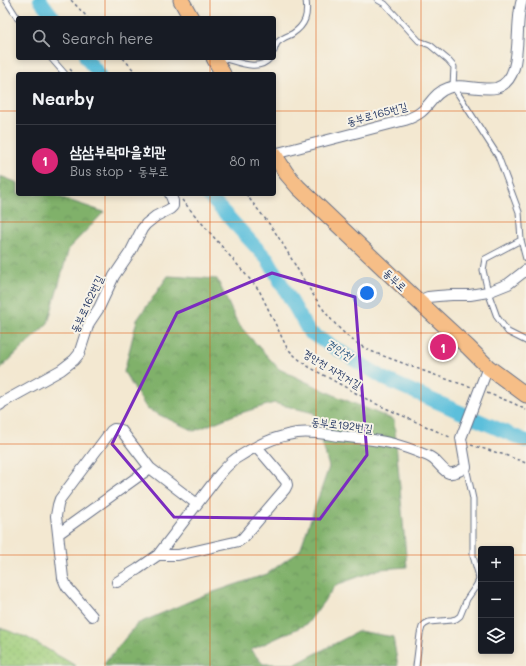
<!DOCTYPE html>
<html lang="en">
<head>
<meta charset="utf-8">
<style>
	:root { --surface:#171b24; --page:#242831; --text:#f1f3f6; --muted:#9ea1a6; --line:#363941; --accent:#db2777 }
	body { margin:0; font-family:Mali,"Poor Story",sans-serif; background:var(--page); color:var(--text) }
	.controls { position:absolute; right:12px; bottom:12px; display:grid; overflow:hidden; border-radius:4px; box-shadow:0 2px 6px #0003 }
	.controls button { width:36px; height:36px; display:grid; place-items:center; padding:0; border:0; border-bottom:1px solid var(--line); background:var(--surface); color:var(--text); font:20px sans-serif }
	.you { position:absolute; left:367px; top:293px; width:14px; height:14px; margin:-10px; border:3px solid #fff; border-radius:50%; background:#1a73e8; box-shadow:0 0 0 6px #1a73e833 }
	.badge { display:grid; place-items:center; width:26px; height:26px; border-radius:50%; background:var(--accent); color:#fff; font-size:13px; font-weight:700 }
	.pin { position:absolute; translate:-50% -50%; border:2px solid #fff; box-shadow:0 1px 4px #0006 }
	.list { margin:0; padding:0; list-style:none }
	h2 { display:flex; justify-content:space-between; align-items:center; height:52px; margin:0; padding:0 16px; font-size:17px }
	h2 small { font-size:13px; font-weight:400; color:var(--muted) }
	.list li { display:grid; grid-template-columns:26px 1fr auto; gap:12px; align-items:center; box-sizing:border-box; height:72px; padding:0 16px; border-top:1px solid var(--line) }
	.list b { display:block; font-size:15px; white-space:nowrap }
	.list p { margin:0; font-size:13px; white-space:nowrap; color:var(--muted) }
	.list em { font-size:13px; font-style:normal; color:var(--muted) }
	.icon { flex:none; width:22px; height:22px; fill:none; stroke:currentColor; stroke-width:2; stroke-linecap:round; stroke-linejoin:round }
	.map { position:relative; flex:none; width:526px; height:666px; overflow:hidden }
	.search { position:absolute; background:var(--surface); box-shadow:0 2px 6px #0003; left:16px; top:16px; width:260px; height:44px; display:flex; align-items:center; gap:10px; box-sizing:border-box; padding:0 14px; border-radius:4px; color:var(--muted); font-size:15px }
	.panel { position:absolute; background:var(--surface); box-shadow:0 2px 6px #0003; left:16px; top:72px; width:260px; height:124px; border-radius:4px }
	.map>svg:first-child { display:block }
	.grass { fill:url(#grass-dots); stroke:#5e7e6c }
	.forest { fill:url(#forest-crowns); stroke:#4e7064 }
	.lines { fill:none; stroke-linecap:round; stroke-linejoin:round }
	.river { stroke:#5cbfdb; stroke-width:14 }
	.lane-casing { stroke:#677086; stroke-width:7 }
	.street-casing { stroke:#677086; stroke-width:12 }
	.primary-casing { stroke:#677086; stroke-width:17 }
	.path { stroke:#677086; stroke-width:1.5; stroke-dasharray:3 3; stroke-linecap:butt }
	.lane { stroke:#fff; stroke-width:5 }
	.street { stroke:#fff; stroke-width:10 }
	.primary { stroke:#f6be87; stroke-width:15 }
	.marked { fill:none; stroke:#7b2cbf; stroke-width:3; stroke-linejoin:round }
	.grid { fill:none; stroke:#de5710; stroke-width:1; stroke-opacity:0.55 }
	.labels { text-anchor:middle; stroke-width:4; stroke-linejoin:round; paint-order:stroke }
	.street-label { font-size:11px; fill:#1b2f5e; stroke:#f7f3e8 }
	.water-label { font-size:12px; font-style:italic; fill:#2e5a84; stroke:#f7f3e8 }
</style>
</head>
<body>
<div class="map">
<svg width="526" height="666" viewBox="0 0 526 666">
	<defs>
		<pattern id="grass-dots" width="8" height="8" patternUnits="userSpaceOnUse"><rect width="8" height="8" fill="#a0ce7b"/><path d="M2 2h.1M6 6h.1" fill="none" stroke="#89b16d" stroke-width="1.8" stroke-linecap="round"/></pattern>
		<pattern id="forest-crowns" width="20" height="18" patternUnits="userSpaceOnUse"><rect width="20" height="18" fill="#80b16b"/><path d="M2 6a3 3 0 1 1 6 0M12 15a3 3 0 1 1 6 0" fill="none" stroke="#68905b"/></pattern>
	</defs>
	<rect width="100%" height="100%" fill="#f7f3e8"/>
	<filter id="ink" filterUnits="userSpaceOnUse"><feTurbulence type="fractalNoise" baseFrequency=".025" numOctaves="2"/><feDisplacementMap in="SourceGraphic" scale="8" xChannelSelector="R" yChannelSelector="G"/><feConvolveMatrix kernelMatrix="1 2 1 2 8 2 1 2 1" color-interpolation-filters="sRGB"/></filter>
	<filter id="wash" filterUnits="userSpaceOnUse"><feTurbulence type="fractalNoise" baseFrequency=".012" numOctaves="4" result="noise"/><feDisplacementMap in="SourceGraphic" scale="16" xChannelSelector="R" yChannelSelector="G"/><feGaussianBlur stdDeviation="0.9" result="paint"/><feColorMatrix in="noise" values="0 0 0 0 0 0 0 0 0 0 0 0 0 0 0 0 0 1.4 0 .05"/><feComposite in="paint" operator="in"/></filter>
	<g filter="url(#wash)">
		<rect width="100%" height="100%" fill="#f3e8d1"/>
		<path class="grass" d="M 0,628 L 26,637 L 76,666 L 0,666 Z"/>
		<path class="forest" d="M 0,176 L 18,183 L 18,194 L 50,194 L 104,212 L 69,248 L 48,323 L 0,369 Z
			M 168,276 L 217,279 L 238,324 L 279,369 L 336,396 L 394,420 L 407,567 L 380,569 L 336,585 L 307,624 L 251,650 L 263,664 L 296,664 L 359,631 L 393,637 L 398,666 L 105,666 L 104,664 L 137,624 L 202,596 L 267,574 L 300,550 L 329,467 L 314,413 L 274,403 L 234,415 L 194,431 L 147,409 L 124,372 L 137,320 Z"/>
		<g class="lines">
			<path class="river" d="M 40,0 L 54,18
				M 86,58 L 99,74
				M 207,194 L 268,260 L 309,332 L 387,380 L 526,441"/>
		</g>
	</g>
	<g filter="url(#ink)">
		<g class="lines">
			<defs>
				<path id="lane" d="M 6,0 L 18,19
					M 378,0 L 385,4 L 419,41 L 430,45 L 448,60 L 454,67 L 453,86 L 498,156 L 519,212 L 521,240 L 526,259
					M 274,51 C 275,48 276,44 278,42 C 282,38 288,36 292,34 C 306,25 308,15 306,0
					M 51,58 L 65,74
					M 223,58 C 238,62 259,72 270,58
					M 521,240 L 485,259 L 483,270 L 488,292 L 497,317 L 508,332 L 526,341
					M 416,666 L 420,634 L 422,627 L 425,624 L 429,622 L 452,620 L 456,619 L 460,616 L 467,599 L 476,586 L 479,580 L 478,573 L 473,556 L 473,499 L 466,467"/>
				<path id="street" d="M 274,154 L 405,120 C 411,118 416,116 421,112 C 430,105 435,92 448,88 C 460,83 482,91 496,88 C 526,80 513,26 522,0
					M 418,301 L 428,297 L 438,296 L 452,295 L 470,295 L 488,292 L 508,284 L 526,270
					M 0,405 L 3,402 L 61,370 L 74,360 L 79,354 L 89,323 L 99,308 L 114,276 L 131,251 L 142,229 L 146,224 L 156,216 L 170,209 L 173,206 L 173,201 L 170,194
					M 58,534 L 150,468
					M 158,555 L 178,555 L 239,541 L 243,538 L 285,489 L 287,485 L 286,481 L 257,447
					M 117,582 L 138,569 L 158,555 L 220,474 C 226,467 232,460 240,456 C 257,445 277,436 297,433 C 311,431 325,434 339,436 C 356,438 374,439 390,443 C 403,446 416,451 428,456 C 437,459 442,471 449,473 C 455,474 461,470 466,467 L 461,438 L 488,367
					M 92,616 L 67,587 L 65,583 L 63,578 L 56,516 L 58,505 L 60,499 L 111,431 L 114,429 L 121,430 L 150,468 L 197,504"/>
				<path id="primary" d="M 181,0 L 191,18
					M 214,58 L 223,74
					M 274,154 L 286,173 L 298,187 L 418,301 L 468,347 L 488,367 L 526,395"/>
			</defs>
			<use href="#lane" class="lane-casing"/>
			<use href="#street" class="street-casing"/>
			<use href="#primary" class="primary-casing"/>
			<path class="path" d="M 71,0 L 88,18
				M 123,58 L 137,74
				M 70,69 L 74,74
				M 246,194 C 256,208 268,221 277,235 C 301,272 324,325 363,347 C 373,353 387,357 397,361 C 422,370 446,380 472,387
				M 182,200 L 259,290 L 287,348 L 296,357 L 309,367 L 372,402 L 452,438
				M 487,393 L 513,403 L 526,410
				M 471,445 L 505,455 L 526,463"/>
			<use href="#lane" class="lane"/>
			<use href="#street" class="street"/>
			<use href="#primary" class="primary"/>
		</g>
	</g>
	<path class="marked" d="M 272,273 L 355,297 L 367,455 L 320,519 L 174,517 L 112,444 L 177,313 Z"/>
	<path class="grid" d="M 105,0 L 105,18M 210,0 L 210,18M 316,0 L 316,666M 421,0 L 421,666M 105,58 L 105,74M 210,58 L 210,74M 0,111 L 18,111M 274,111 L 526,111M 105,194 L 105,666M 210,194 L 210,666M 0,222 L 526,222M 0,333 L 526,333M 0,444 L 526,444M 0,555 L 481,555M 511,555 L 526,555"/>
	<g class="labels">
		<g class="street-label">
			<text transform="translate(377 114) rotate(-15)" y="4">동부로165번길</text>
			<text transform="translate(395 280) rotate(43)" y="4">동부로</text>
			<text transform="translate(87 304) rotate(-65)" y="4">동부로162번길</text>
			<text transform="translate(332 369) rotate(31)" y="4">경안천 자전거길</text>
			<text transform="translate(342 425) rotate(7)" y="4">동부로192번길</text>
		</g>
		<g class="water-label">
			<text transform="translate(339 350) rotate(32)" y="4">경안천</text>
		</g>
	</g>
</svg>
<div class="controls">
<button>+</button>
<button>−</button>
<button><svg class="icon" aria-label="layers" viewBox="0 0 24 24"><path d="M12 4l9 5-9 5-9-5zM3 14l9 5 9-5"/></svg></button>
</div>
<div class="you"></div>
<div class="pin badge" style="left:443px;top:347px">1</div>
<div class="search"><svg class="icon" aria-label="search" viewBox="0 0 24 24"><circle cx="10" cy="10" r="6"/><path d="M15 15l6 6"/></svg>Search here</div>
<section class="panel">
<h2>Nearby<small></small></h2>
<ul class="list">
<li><span class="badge">1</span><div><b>삼삼부락마을회관</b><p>Bus stop · 동부로</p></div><em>80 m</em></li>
</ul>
</section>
</div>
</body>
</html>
